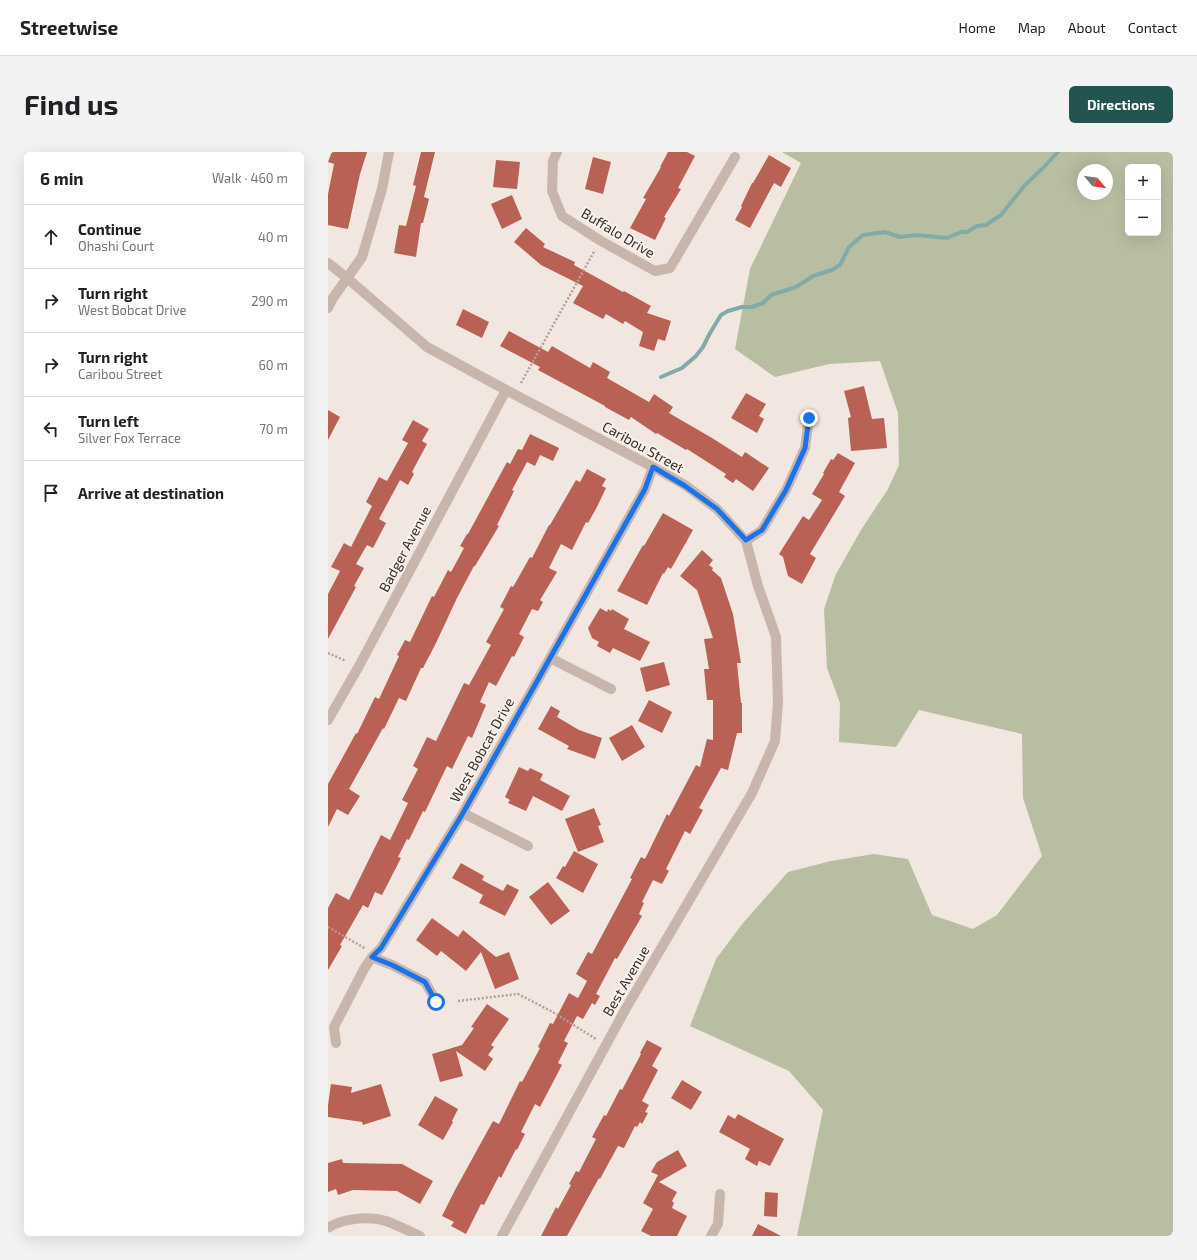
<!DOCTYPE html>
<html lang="en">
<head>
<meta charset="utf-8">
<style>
	:root { --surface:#fff; --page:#f2f2f2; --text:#202124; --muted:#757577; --line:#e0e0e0; --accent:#245451 }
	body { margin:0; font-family:"Exo 2",sans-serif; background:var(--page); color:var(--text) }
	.controls { position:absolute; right:12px; top:12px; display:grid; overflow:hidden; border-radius:6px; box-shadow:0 4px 16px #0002 }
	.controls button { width:36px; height:36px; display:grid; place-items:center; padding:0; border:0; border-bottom:1px solid var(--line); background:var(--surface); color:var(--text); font:20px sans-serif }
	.compass { position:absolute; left:749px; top:12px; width:36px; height:36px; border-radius:50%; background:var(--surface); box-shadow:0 4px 16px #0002; rotate:119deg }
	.stop { position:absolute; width:12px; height:12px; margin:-9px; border:3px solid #1a73e8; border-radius:50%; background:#fff }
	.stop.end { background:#1a73e8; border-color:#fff; box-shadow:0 1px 4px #0008 }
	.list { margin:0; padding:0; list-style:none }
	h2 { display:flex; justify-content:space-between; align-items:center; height:52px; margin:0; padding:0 16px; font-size:17px }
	h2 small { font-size:13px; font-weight:400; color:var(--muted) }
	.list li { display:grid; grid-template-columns:26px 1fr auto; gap:12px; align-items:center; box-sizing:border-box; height:64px; padding:0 16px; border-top:1px solid var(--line) }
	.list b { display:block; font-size:15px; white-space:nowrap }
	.list p { margin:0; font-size:13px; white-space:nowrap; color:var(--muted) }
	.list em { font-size:13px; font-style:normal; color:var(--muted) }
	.icon { flex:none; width:22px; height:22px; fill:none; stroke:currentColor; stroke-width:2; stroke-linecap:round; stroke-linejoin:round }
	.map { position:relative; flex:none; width:845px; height:1084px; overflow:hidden; border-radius:6px }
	header { display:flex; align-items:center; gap:24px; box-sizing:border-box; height:56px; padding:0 20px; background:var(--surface); border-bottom:1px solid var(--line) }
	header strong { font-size:19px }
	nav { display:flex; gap:22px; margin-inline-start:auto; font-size:14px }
	.intro { display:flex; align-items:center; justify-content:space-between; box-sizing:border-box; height:96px; padding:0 24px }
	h1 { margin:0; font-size:28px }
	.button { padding:10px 18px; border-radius:6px; background:var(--accent); color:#fff; font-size:14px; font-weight:700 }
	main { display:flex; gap:24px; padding:0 24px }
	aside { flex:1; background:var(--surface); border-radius:6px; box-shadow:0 4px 16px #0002 }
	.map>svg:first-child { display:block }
	.green { fill:#b8bea1; fill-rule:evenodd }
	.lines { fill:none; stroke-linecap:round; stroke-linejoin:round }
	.stream { stroke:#82aba7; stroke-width:4 }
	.building { fill:#ba6155 }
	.path { stroke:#b4a097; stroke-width:2.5; stroke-dasharray:2 2; stroke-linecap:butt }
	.street { stroke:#c8b6ad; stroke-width:10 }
	.route { stroke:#1a73e8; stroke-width:5 }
	.labels { text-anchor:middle; stroke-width:4; stroke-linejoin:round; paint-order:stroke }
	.street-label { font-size:14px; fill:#372d2b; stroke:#f9f1ec }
</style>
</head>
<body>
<header>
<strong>Streetwise</strong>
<nav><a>Home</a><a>Map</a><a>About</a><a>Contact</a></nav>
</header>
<div class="intro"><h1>Find us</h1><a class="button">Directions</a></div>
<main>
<aside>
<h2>6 min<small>Walk · 460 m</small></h2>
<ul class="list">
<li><svg class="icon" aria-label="ahead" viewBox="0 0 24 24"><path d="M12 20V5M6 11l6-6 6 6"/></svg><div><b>Continue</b><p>Ohashi Court</p></div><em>40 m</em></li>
<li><svg class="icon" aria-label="right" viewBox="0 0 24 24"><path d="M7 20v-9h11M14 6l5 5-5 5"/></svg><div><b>Turn right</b><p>West Bobcat Drive</p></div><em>290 m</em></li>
<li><svg class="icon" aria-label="right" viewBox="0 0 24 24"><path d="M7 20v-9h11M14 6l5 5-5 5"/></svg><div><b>Turn right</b><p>Caribou Street</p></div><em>60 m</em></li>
<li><svg class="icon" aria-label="left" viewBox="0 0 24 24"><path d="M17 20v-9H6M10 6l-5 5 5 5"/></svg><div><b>Turn left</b><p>Silver Fox Terrace</p></div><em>70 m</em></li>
<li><svg class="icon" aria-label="arrive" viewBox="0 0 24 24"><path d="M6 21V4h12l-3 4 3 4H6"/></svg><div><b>Arrive at destination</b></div></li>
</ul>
</aside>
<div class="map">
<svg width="845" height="1084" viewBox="0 0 845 1084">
	<rect width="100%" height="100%" fill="#f1e7e0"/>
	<path class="green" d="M 454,0 L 845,0 L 845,1084 L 469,1084 L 495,958 L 461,919 L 362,874 L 388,807 L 415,771 L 460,720 L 503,709 L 546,702 L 580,707 L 604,763 L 645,777 L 669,763 L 714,704 L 695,646 L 694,582 L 591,558 L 568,595 L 511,590 L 512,551 L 499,516 L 496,457 L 508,422 L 533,378 L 560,337 L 571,313 L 570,261 L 552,209 L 501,212 L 447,225 L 407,197 L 422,117 L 473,11 ZM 800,15 L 830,15 L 830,81 L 800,81 ZM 755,18 L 779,18 L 779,42 L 755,42 Z"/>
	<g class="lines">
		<path class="stream" d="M 333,225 L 354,216 L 368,204 L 375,195 L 382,181 L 393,163 L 400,159 L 414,155 L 424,155 L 435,151 L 443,143 L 468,135 L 485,124 L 504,118 L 512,113 L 521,95 L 535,83 L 557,80 L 572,85 L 589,83 L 619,86 L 633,80 L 639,80 L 649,74 L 658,73 L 673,63 L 697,33 L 714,17 L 730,0"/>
	</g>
	<path class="building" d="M 4,0 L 39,0 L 32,22 L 20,77 L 0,73 L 0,42 L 6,12 L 0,10 Z
		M 93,0 L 107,0 L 96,45 L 101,47 L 95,71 L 93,71 L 88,105 L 66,101 L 71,73 L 78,74 L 88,34 L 85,33 Z
		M 340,0 L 359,0 L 367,4 L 350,36 L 353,37 L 336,65 L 338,66 L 327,88 L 302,76 L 318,47 L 315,46 L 333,15 L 332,15 Z
		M 441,3 L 463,16 L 453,35 L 446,31 L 422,76 L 407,68 L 414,55 L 413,54 L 424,31 L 425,31 Z
		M 265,5 L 283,10 L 275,42 L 257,37 Z
		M 168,8 L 192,10 L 189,37 L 165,35 Z
		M 184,43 L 194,67 L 174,77 L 163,52 Z
		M 198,76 L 217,92 L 215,95 L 247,110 L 246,113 L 295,140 L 296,139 L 323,154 L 319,161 L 343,169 L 337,189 L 330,187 L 326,199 L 311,194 L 315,180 L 297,169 L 295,172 L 278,162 L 275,167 L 245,151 L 255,134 L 213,113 L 186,90 Z
		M 135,157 L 161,170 L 154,186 L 128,173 Z
		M 181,179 L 220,200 L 224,194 L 262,216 L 265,210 L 282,220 L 279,226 L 321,250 L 326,242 L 345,255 L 341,261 L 384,286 L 414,305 L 417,300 L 441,316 L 425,339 L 408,327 L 405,331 L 396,325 L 398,322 L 359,297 L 358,298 L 329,281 L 328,282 L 303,265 L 301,268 L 277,255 L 277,254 L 210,218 L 212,215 L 172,194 Z
		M 536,234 L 544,267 L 556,266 L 559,296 L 523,299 L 520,266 L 523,265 L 516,239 Z
		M 418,241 L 438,252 L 431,264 L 436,267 L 429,281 L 403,266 Z
		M 0,258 L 12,265 L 0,288 Z
		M 85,268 L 101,277 L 94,289 L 99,292 L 84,320 L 86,322 L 80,333 L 72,328 L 51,367 L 58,371 L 45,396 L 39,393 L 28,412 L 36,416 L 26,434 L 28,435 L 0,487 L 0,442 L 12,419 L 3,415 L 16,391 L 23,395 L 44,354 L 38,350 L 51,325 L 59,329 L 80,291 L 74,288 Z
		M 202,282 L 231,296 L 225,309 L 212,303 L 207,314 L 199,310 L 184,338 L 186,339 L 169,373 L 171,374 L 147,414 L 146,414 L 129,446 L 108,491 L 95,516 L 93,516 L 78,549 L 71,546 L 56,577 L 55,576 L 21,637 L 32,644 L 20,663 L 9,657 L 0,675 L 0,632 L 28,581 L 29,582 L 47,545 L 51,547 L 71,504 L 69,503 L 77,488 L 82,490 L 104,444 L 106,445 L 120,418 L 123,420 L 136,396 L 132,394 L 139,382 L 140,382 L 179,310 L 182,312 L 190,297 L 194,298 Z
		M 510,301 L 527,311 L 511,340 L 517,344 L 482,402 L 488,406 L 474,432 L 460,424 L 455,405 L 451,402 L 475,364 L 481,368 L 494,348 L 484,342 L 496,322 L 495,321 L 503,307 L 505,308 Z
		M 259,317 L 278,327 L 274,334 L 278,336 L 269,355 L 260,371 L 258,370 L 244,398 L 233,392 L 221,416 L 229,420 L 212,448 L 215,450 L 210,459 L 204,457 L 191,482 L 196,485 L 186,505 L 184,504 L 168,534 L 161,530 L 152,550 L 158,553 L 144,586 L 140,584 L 124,617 L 119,614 L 97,660 L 95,659 L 81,688 L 79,687 L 70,705 L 73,706 L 54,743 L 47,740 L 40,756 L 35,753 L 12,793 L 14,794 L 0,818 L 0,756 L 8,741 L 21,748 L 53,683 L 62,688 L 80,651 L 74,648 L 90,617 L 85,614 L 99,585 L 108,589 L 136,531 L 141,533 L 163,493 L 158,490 L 176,457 L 172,455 L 183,434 L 185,435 L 202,405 L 204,406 L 221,373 L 222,373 L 248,328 L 252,330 Z
		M 335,361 L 365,378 L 343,417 L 340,415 L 336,422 L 335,421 L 319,453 L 289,439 L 315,393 L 316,394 Z
		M 374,398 L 385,408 L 381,413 L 385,416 L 384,418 L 393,426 L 405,462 L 413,511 L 409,511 L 413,551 L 414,551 L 414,581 L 409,581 L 400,618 L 393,616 L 371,656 L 375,658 L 362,682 L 357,679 L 338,717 L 341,719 L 334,732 L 325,728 L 314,750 L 316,751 L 311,762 L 314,764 L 289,807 L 287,806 L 268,842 L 272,844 L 267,853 L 264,851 L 255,867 L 249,864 L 236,889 L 240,891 L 230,911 L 234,913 L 212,955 L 207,952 L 193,980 L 197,982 L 189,998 L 188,997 L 173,1026 L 171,1024 L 156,1053 L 153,1052 L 138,1082 L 123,1074 L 126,1070 L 114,1064 L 127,1038 L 165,969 L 171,972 L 192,929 L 194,930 L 212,896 L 210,895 L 222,871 L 225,872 L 241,841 L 250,846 L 259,829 L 248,822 L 260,800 L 264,802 L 304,727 L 302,726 L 313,705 L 317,707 L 339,662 L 341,664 L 368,613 L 372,615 L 379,587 L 385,588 L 385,548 L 379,548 L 376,517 L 381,517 L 376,487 L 385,486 L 369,438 L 352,424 Z
		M 272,456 L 279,460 L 280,457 L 283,459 L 284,457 L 301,467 L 296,477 L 322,490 L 312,509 L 285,496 L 282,501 L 269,494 L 271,490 L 264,486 L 260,476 Z
		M 336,510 L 342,533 L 318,540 L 312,516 Z
		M 321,548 L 344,560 L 334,581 L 310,569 Z
		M 223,554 L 232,559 L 229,565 L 251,578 L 274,586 L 267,607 L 239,597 L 241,594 L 210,577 Z
		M 304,573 L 317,595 L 294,609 L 281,586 Z
		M 191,615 L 200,619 L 202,616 L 215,622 L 212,628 L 242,644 L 234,659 L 205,644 L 198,659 L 180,651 L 182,648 L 177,645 Z
		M 266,656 L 273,673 L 270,674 L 276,690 L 250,700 L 237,667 Z
		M 246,699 L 270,712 L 255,741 L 228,726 L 235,714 L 237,715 Z
		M 133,711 L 156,724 L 154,728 L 175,739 L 179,732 L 191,738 L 177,764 L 151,751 L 155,743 L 124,726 Z
		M 220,730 L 242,759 L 223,773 L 201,745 Z
		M 104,766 L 130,785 L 135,778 L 168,805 L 181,800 L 191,827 L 167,837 L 153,800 L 138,819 L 113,799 L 109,804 L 88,788 Z
		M 159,852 L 181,867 L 163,893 L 166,895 L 160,903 L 165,907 L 157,919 L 128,899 L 135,924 L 112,930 L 104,902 L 134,893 L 146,876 L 143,875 Z
		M 319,888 L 334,896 L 324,914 L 330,918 L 314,949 L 321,953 L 317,960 L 320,961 L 314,972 L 312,970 L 309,975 L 307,974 L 296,996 L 290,994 L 272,1027 L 271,1026 L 239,1084 L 213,1084 L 228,1055 L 230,1057 L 243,1033 L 241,1032 L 248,1019 L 251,1020 L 268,987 L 264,985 L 276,963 L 278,964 L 292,937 L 294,938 L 313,902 L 312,901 Z
		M 354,928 L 374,940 L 363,958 L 343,946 Z
		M 3,932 L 24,935 L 23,941 L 53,932 L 63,964 L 35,973 L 34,970 L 0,965 L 0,953 Z
		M 107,944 L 130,957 L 124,969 L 125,970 L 115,988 L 90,973 Z
		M 410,962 L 456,987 L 442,1014 L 431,1009 L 429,1014 L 417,1007 L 422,997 L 391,980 L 400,963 L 407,967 Z
		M 350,998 L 359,1014 L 331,1030 L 349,1040 L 344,1049 L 346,1051 L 344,1056 L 359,1064 L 349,1084 L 323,1084 L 313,1079 L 325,1057 L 315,1051 L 330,1023 L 323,1020 L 329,1010 Z
		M 14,1007 L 15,1011 L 74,1012 L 105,1029 L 92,1052 L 69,1039 L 25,1038 L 10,1043 L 8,1037 L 0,1040 L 0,1011 Z
		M 437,1040 L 450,1041 L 449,1065 L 436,1064 Z
		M 430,1072 L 453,1084 L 424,1084 Z"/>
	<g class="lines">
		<path class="path" d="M 193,231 L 267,98
			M 0,501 L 18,509
			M 0,775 L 38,797
			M 130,849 L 190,842 L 223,859 L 268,887"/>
		<path class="street" d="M 229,0 L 225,9 L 224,39 L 234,64 L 273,89 L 327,119 L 342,116 L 407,5
			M 0,111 L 19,126 L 99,195 L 178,238 L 325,315 L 357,333 L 389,357 L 418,389 L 430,434 L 448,485 L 450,550 L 447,589 L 424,641 L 297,858 L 174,1084
			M 0,156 L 5,146 L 34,105 L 54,37 L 61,0
			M 418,389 L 434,378 L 458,338 L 477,296 L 481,266
			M 222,506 L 283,537
			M 0,568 L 31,514 L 178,238
			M 135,661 L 200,694
			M 44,805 L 64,813 L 97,830 L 108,849
			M 8,891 L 6,875 L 36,817 L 44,805 L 53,796 L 135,661 L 317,337 L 325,315
			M 0,1076 C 14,1066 41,1064 58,1069 C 69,1073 81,1079 92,1084
			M 383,1084 L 390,1072 L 392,1042"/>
	</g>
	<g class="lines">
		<path class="route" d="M 108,850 L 97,830 L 64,813 L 44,805 L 53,796 L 135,661 L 317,337 L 325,315 L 357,334 L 389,357 L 418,388 L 434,378 L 458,338 L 477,296 L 481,266"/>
	</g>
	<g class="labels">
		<g class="street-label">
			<text transform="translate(290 81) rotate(31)" y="5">Buffalo Drive</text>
			<text transform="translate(315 295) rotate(29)" y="5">Caribou Street</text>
			<text transform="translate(77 397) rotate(-62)" y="5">Badger Avenue</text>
			<text transform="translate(154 598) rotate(-61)" y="5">West Bobcat Drive</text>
			<text transform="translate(298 829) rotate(-60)" y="5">Best Avenue</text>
		</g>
	</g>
</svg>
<div class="controls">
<button>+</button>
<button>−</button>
</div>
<svg class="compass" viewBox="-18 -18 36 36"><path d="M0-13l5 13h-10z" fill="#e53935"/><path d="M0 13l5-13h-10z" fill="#757577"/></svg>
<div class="stop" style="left:108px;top:850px"></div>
<div class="stop end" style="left:481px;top:266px"></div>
</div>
</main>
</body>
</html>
